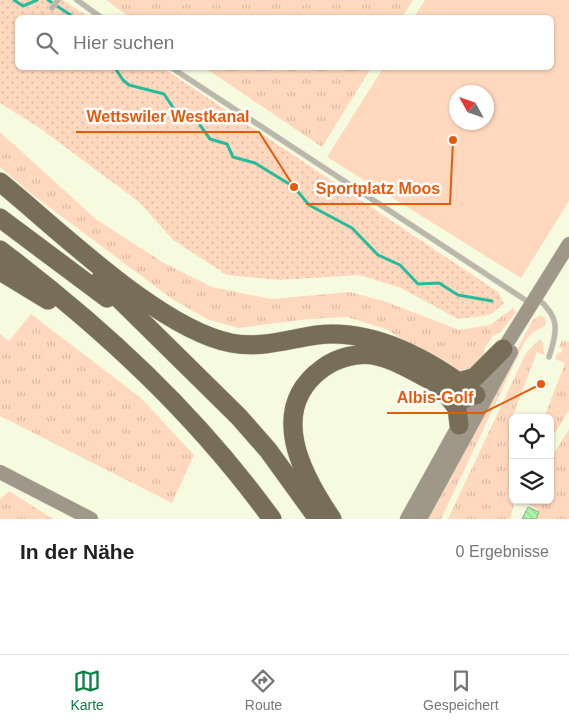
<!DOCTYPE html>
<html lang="de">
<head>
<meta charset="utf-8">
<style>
	:root { --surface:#fff; --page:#f6f6f6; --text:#222; --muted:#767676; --line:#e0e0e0; --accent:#0b8043 }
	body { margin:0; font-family:Arial,sans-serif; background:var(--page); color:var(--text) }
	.controls { position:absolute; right:15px; bottom:15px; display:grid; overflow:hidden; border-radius:8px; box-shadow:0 1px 4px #0004 }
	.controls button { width:45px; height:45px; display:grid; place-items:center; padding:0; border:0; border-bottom:1px solid var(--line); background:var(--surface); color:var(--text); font:25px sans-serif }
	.compass { position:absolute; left:449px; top:85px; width:45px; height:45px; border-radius:50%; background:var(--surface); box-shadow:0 1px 4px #0004; rotate:310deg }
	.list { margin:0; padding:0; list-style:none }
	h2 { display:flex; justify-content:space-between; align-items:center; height:65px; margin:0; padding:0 20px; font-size:21px }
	h2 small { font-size:16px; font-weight:400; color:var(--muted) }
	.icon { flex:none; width:28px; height:28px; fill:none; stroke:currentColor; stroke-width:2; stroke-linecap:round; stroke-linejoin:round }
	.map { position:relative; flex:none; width:569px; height:519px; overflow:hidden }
	.search { position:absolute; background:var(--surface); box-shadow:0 1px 4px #0004; left:15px; right:15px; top:15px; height:55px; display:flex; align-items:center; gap:12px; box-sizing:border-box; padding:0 18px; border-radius:8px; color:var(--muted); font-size:19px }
	.sheet { height:135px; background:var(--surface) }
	nav { display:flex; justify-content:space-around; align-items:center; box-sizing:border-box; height:70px; border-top:1px solid var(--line); background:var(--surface); font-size:14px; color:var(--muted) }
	nav a { display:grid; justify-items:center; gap:2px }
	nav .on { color:var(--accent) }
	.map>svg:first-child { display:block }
	.grass { fill:url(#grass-tufts) }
	.park { fill:url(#park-dots) }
	.pitch { fill:#ffd8be; fill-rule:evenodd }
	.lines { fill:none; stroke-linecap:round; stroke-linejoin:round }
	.stream { stroke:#26bc9b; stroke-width:3 }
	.building { fill:url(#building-back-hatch); stroke:#93a692 }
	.service-casing { stroke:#d2d6be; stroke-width:6 }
	.secondary-casing { stroke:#d2d6be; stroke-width:15 }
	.motorway-casing { stroke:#d2d6be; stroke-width:20 }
	.service { stroke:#bcb7ac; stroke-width:5 }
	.secondary { stroke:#9f9888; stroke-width:14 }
	.motorway { stroke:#786e58; stroke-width:19 }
	.leader { fill:none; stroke:#e8590c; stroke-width:2 }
	.callout-dot { fill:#e8590c; stroke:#fff; stroke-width:2 }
	.callout-label { font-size:16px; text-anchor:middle; font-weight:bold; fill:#e8590c; stroke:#fff; stroke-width:5; stroke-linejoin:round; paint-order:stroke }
</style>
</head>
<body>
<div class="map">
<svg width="569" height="519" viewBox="0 0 569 519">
	<defs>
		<pattern id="grass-tufts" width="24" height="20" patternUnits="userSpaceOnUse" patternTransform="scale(1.25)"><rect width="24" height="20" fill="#ffd8be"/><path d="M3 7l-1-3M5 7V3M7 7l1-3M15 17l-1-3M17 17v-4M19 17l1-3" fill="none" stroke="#dbbaa3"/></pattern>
		<pattern id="park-dots" width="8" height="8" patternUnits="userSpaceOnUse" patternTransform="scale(1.25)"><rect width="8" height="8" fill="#ffd8be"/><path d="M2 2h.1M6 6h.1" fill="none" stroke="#dbbaa3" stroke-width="1.8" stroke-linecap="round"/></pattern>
		<pattern id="building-back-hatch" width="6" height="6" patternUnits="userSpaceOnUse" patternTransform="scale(1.25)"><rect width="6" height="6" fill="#abf7a9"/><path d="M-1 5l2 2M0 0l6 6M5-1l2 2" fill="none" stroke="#93d491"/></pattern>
	</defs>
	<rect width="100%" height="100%" fill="#f6fbe0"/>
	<path class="grass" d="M 106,0 L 413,0 L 402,17 L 131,18 Z
		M 205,68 L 371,68 L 322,147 Z
		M 0,132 L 97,220 L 164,263 L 212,287 L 271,299 L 350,292 L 384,301 L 459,330 L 490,325 L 513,308 L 516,312 L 500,333 L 493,335 L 484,350 L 486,357 L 473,367 L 461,371 L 444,367 L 386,329 L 347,317 L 308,319 L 239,328 L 209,320 L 172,299 L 29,192 L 0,167 Z
		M 31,314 L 141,398 L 194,455 L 172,503 L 0,416 L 0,334 L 9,341 Z
		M 540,315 L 545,318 L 546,325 L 532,333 L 525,341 L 441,519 L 427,519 L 532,321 Z
		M 540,339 L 543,343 L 544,355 L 537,352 L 513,415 L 518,418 L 513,418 L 513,500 L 515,500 L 510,519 L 448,519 L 526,353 Z
		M 562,340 L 569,342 L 569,410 L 555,433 L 550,431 L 550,418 L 544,418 L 565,363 L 555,359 L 558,352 L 561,353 L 563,349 L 559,347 Z
		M 569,429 L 569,519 L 536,519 L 538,510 L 525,502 L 550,500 L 550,460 Z
		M 9,491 L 53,519 L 0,519 L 0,499 Z"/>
	<path class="park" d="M 0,0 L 63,0 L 89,17 L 18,18 L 18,68 L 163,68 L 498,292 L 504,304 L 489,315 L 458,319 L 401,288 L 360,275 L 279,280 L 227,275 L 173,240 L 139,202 L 41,129 L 0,103 Z"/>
	<path class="pitch" d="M 425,0 L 569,0 L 569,201 L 521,278 L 327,157 L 383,68 L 552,68 L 552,18 L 414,17 ZM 486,92 L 486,122 L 456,122 L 456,92 Z"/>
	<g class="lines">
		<path class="stream" d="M 14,0 L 23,6 L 37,0
			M 48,0 L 75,18
			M 115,68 L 123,80 L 129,85 L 164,94 L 178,115 L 192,117 L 197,121 L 210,139 L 227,144 L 233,157 L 255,163 L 294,187 L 309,205 L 352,228 L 378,255 L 400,265 L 418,284 L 439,283 L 458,295 L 492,301"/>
	</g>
	<path class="building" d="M 528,507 L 539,512 L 536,519 L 522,519 Z"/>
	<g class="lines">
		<defs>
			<path id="service" d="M 77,0 L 102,18
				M 52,8 L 58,0
				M 172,68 L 530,303
				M 537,298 C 560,317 558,330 549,357"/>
			<path id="secondary" d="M 0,472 L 91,519
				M 407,519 L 484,380 L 569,244
				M 420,519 L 511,352"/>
			<path id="motorway" d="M 0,182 C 58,229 159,329 231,343 C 261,349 288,339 317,335 C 374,328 432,361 476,395
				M 0,218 L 107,298
				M 0,250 C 103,328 196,414 272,519
				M 0,271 L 48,300
				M 100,280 L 239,417 L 268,450 L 318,519
				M 458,382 L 475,377 L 503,349
				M 443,390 L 457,408 L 459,425
				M 332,519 C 302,475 266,409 323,368 C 338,357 359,352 377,356 C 402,361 440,388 466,398"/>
		</defs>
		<use href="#service" class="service-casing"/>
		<use href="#secondary" class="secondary-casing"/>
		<use href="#motorway" class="motorway-casing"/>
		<use href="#service" class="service"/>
		<use href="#secondary" class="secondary"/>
		<use href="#motorway" class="motorway"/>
	</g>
	<path class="leader" d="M294 187L259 132H76M453 140L450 204H306M541 384L483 413H387"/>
	<g class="callout-dot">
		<circle cx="294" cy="187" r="5"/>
		<circle cx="453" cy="140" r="5"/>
		<circle cx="541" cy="384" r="5"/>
	</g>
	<g class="callout-label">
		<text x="168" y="122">Wettswiler Westkanal</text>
		<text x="378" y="194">Sportplatz Moos</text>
		<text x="435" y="403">Albis-Golf</text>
	</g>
</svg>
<div class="controls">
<button><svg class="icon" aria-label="locate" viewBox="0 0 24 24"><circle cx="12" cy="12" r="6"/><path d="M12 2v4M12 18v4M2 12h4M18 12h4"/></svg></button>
<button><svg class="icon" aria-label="layers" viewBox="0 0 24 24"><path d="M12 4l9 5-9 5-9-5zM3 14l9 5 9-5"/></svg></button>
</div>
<svg class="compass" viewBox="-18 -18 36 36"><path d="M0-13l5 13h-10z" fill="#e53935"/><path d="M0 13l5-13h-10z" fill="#767676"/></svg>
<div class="search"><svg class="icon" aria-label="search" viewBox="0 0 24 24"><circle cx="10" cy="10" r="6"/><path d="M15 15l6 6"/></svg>Hier suchen</div>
</div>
<section class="sheet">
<h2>In der Nähe<small>0 Ergebnisse</small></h2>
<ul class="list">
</ul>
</section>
<nav>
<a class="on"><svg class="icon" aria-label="map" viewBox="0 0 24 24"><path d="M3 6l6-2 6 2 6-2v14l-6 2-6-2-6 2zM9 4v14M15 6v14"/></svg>Karte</a>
<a><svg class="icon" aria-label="directions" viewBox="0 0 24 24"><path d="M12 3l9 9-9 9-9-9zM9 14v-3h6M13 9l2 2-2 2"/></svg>Route</a>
<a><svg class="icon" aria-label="saved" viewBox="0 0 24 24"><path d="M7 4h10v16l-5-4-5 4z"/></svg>Gespeichert</a>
</nav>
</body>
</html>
